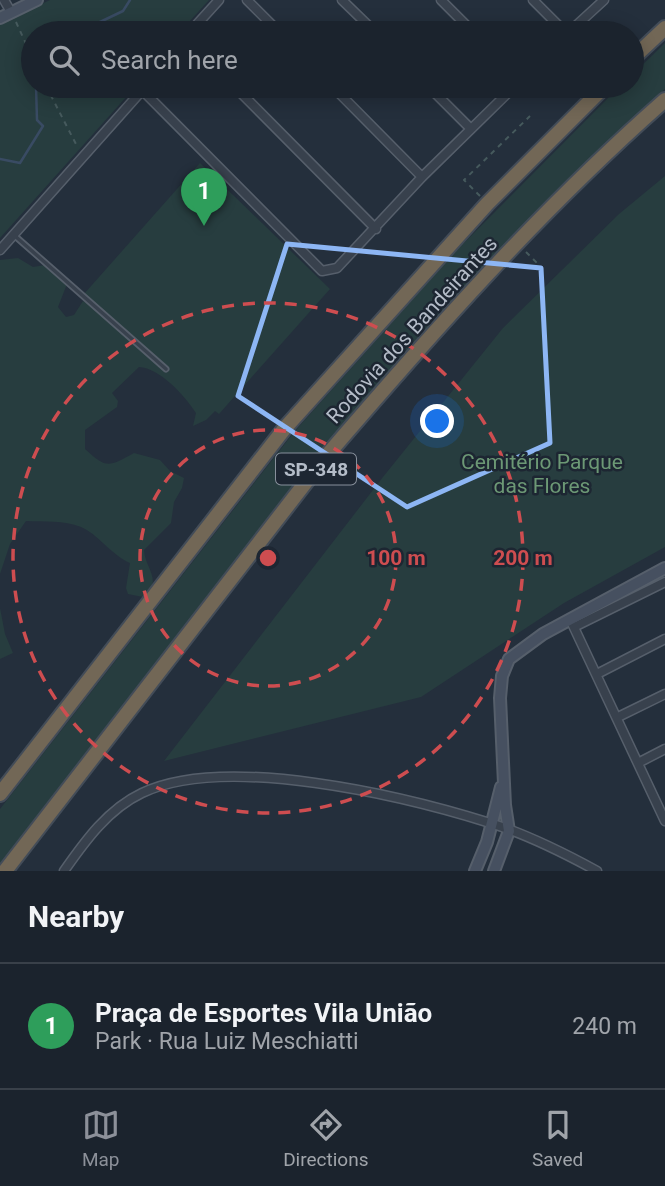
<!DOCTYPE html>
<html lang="en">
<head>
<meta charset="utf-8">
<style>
	:root { --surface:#1b232d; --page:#282f39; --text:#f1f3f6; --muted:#a0a4aa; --line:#394049; --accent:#8c9099 }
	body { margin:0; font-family:Roboto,sans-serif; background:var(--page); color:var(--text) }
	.you { position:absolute; left:438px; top:422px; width:24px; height:24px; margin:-18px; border:5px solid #fff; border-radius:50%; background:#1a73e8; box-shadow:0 0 0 10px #1a73e833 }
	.badge { display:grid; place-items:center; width:46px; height:46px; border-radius:50%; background:var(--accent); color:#fff; font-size:23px; font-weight:700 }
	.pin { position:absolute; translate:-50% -58px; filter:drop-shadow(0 2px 4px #0008) }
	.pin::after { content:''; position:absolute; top:37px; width:24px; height:21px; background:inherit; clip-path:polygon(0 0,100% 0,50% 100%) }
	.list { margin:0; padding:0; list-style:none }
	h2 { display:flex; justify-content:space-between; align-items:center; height:91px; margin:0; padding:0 28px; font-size:30px }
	h2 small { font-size:23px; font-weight:400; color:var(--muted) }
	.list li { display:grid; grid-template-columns:46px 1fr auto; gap:21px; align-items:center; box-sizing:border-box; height:126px; padding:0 28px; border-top:2px solid var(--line) }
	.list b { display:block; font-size:26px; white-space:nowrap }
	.list p { margin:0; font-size:23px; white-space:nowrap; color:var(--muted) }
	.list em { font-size:23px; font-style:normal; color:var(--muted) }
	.icon { flex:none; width:38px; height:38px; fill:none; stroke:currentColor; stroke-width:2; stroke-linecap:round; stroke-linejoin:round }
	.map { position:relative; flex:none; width:665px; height:871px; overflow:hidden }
	.search { position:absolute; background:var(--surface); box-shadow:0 4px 18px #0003; left:21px; right:21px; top:21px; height:77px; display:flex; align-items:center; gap:18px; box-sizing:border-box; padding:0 24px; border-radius:38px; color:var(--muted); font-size:26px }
	.sheet { height:217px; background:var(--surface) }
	nav { display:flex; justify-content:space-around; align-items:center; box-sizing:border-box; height:98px; border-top:2px solid var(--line); background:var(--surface); font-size:19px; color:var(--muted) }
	nav a { display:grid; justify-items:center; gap:4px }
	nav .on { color:var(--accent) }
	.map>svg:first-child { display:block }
	.green { fill:#273d3f }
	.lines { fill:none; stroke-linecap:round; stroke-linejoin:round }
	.stream { stroke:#394b63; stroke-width:2.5 }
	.lane-casing { stroke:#565f6b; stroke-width:7 }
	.street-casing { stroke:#565f6b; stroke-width:11 }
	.secondary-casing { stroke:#565f6b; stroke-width:14 }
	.highway-casing { stroke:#434c58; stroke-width:18 }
	.path { stroke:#465a5d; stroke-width:2; stroke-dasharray:5 5; stroke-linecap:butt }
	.lane { stroke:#38414d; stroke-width:3.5 }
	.street { stroke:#38414d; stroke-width:8 }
	.secondary { stroke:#465060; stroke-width:10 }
	.highway { stroke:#726756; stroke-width:14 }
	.marked { fill:none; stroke:#8db6f4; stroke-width:5; stroke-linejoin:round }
	.ring { fill:none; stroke:#ce4d50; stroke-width:3.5; stroke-dasharray:12 9 }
	.labels { text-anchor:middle; stroke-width:5; stroke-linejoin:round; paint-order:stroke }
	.shield { fill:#1d2632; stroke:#878f9b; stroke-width:2 }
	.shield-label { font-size:19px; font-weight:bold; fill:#b4bcc8 }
	.street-label { font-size:21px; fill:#b4bcc8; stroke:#1d2632 }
	.park-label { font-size:21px; fill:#6c9875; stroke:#1d2632 }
	.centre { fill:#ce4d50; stroke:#1d2632; stroke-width:3.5 }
	.ring-label { font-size:21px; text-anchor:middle; font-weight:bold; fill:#ce4d50; stroke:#1d2632; stroke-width:5; stroke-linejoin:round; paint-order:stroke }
</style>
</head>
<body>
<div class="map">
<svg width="665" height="871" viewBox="0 0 665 871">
	<rect width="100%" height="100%" fill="#242f3c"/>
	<path class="green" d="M 50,0 L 209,0 L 179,33 L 33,33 L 33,86 L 136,86 L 0,238 L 0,24 Z
		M 665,43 L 665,89 L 478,274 L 319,453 L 0,864 L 0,809 L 294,432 L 456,251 L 620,86 L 632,86 L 632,75 Z
		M 200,163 L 330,289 L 219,414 L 215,411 L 206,420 L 193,426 L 196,413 C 185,396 160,368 139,367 L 112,393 L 118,401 L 117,407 L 85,430 L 85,449 C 107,469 108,467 134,453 L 160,460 L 170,471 L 184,478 L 182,488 L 174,502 L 171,523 L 144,550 C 145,569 164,581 143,597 L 128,594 L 126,588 L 130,563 C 110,554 98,534 81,527 C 63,520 45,522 26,521 L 10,544 L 0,574 L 0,260 L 18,258 L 33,267 L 45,265 L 59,273 L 67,284 L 58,307 L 66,317 L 74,315 L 83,301 L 107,314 L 84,294 Z
		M 665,176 L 665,547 L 564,603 L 421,697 L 164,761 L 383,477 L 503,328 L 619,214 Z
		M 0,608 L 5,634 L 13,653 L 0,659 Z"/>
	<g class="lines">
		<path class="stream" d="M 77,33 L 123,11 L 130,0
			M 0,159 L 20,163 L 43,126 L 37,120 L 36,86"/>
		<defs>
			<path id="lane" d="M 15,236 L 166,369"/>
			<path id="street" d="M 4,0 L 11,12
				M 247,0 L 280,33
				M 342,0 L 376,33
				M 441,0 L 474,33
				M 533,0 L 566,33
				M 189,33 L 219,0
				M 568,33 L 604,0
				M 234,86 L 376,229
				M 332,86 L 422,177
				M 428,86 L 471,129
				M 142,90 L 322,271 L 337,268 L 422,177 L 515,86
				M 0,250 L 146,86
				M 570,619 L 665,821
				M 574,627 L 665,582
				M 597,674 L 665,639
				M 618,717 L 665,694
				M 638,763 L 665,749
				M 64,871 C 85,841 108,809 142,793 C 225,753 404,796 490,823 C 526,834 564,853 597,871"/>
			<path id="secondary" d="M 0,18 L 37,0
				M 475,871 L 487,842 L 501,787
				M 494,871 L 509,831 L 505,805 L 500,698 L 502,676 L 509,659 L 543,634 L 665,568"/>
			<path id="highway" d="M 632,59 L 665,28
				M 0,794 L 285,428 L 487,204 L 605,86
				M 5,871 L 323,460 C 430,335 541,209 665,100"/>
		</defs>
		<use href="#lane" class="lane-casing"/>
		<use href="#street" class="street-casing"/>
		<use href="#secondary" class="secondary-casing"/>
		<use href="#highway" class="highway-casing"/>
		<path class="path" d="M 16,22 L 33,59
			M 46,86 L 78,148
			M 480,196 L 464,180 L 530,116
			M 526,252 L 540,266"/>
		<use href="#lane" class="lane"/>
		<use href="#street" class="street"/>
		<use href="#secondary" class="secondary"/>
		<use href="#highway" class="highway"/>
	</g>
	<path class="marked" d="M 287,244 L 541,268 L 550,443 L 407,507 L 238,396 Z"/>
	<g class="ring">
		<circle cx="268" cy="558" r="128"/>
		<circle cx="268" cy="558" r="255"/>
	</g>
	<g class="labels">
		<rect class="shield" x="276" y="453.5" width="80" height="31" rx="5"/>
		<g class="shield-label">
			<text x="316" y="476">SP-348</text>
		</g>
		<g class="street-label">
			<text transform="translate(412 330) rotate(-48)" y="7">Rodovia dos Bandeirantes</text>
		</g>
		<g class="park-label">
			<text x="542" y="469">Cemitério Parque<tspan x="542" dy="24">das Flores</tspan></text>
		</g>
	</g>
	<circle cx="268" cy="558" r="10" class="centre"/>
	<g class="ring-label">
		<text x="396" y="565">100 m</text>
		<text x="523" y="565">200 m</text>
	</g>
</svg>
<div class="you"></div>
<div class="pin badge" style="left:204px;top:226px;background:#2e9e5b">1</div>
<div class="search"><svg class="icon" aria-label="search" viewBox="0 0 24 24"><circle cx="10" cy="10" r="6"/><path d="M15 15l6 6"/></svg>Search here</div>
</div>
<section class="sheet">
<h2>Nearby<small></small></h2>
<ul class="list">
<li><span class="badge" style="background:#2e9e5b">1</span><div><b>Praça de Esportes Vila União</b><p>Park · Rua Luiz Meschiatti</p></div><em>240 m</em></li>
</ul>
</section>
<nav>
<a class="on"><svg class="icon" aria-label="map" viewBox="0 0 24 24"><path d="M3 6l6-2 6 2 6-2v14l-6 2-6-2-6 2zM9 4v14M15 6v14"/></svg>Map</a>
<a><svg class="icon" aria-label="directions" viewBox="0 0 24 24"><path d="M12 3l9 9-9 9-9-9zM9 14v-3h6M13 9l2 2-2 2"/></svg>Directions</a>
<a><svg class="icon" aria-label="saved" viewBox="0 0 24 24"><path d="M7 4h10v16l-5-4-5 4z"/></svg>Saved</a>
</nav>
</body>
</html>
